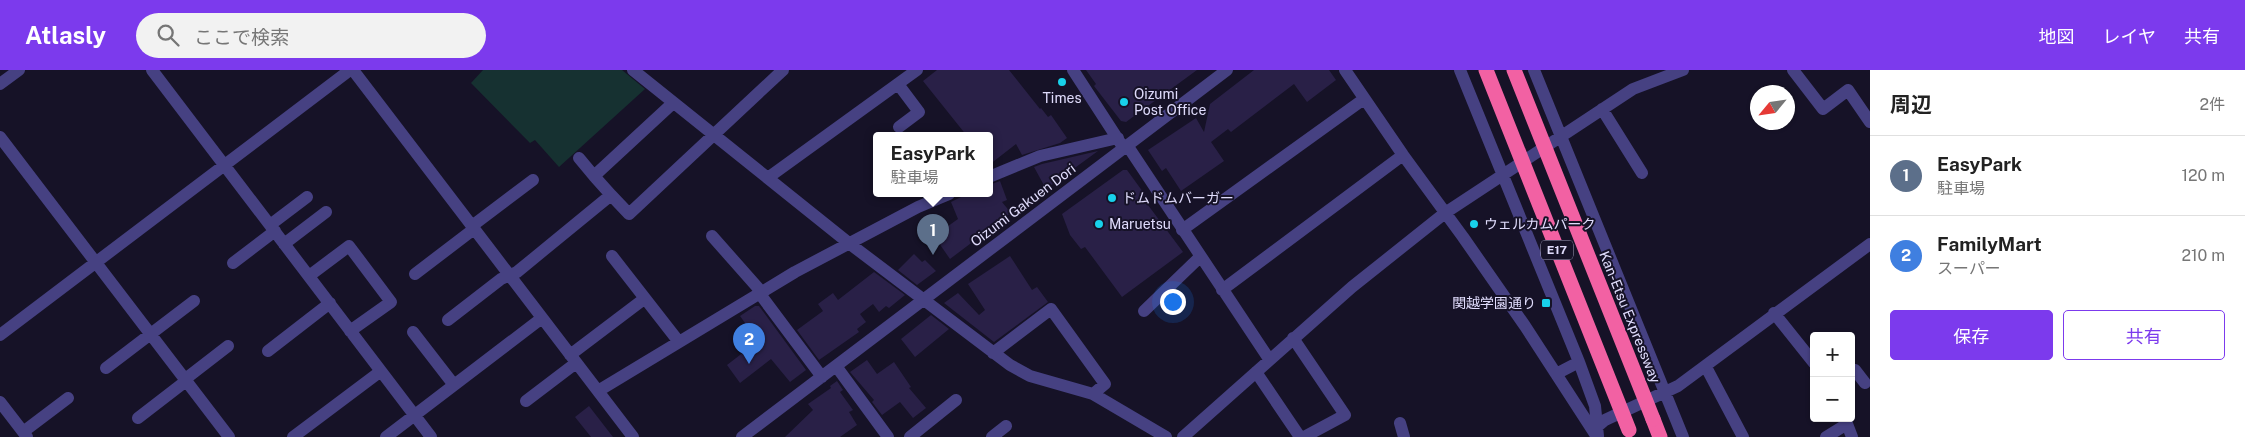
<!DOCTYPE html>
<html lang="ja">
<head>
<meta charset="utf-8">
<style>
	:root { --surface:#fff; --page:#f2f2f2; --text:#222; --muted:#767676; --line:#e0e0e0; --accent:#7c3aed }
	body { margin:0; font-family:"Public Sans","Noto Sans JP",sans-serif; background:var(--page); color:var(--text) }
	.controls { position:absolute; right:15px; bottom:15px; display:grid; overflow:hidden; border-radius:5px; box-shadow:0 1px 4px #0004 }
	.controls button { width:45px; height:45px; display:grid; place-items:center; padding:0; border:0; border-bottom:1px solid var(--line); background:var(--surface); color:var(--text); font:25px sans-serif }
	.compass { position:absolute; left:1750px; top:15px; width:45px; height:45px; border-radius:50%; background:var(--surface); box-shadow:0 1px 4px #0004; rotate:241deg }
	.you { position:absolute; left:1172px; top:231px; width:18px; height:18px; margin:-12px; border:4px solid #fff; border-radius:50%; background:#1a73e8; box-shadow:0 0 0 8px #1a73e833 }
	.badge { display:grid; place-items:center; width:32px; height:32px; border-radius:50%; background:var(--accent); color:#fff; font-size:16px; font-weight:700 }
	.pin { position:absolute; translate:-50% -41px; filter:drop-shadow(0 1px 2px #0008) }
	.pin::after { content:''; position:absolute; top:26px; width:18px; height:15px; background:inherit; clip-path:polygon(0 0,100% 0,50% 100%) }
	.popup { position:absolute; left:873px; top:62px; width:120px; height:65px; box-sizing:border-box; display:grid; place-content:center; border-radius:5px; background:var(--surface); filter:drop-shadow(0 1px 4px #0005); font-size:16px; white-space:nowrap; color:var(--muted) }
	.popup b { font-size:19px; color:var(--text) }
	.popup::after { content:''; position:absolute; left:50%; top:100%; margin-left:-10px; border:10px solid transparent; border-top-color:var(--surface) }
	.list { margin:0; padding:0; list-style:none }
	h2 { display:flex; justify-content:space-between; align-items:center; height:65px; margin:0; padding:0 20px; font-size:21px }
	h2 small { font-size:16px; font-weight:400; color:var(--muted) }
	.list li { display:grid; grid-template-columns:32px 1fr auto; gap:15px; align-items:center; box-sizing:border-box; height:80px; padding:0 20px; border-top:1px solid var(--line) }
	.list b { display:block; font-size:19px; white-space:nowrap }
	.list p { margin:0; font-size:16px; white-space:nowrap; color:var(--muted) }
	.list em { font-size:16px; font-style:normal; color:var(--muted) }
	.actions { display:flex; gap:10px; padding:15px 20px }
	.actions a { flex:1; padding:11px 0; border:1px solid var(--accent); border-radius:5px; text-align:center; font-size:18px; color:var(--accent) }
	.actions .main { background:var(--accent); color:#fff }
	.icon { flex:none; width:28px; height:28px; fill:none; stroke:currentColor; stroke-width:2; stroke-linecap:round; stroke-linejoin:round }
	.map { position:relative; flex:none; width:1870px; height:367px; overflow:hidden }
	header { display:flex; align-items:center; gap:30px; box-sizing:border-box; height:70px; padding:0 25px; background:var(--accent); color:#fff }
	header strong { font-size:24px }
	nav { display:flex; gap:28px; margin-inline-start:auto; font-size:18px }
	.search { width:350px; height:45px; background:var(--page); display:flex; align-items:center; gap:12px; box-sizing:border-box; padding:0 18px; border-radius:28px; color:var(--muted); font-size:19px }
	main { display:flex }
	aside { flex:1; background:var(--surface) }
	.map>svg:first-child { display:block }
	.green { fill:#163131 }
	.building { fill:#292047 }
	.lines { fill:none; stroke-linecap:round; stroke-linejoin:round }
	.minor { stroke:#464182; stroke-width:12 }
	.highway { stroke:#f261a3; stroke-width:15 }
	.highway-bridge { stroke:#f261a3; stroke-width:15 }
	.poi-dot { fill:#18d1eb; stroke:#161227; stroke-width:2 }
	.labels { text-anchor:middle; stroke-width:4; stroke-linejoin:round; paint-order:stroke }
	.shield { fill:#161227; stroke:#a39fbc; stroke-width:1 }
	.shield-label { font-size:12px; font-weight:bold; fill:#e0dcfc }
	.poi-label { font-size:14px; fill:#e0dcfc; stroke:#161227; text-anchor:start }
	.street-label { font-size:14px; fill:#e0dcfc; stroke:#161227 }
</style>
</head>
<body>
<header>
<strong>Atlasly</strong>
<div class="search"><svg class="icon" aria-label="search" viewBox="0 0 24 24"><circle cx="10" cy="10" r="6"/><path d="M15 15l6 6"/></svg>ここで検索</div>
<nav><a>地図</a><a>レイヤ</a><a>共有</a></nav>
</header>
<main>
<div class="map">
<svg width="1870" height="367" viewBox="0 0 1870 367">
	<rect width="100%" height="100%" fill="#161227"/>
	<path class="green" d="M 483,0 L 622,0 L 645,19 L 559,97 L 535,70 L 530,73 L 471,13 Z"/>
	<path class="building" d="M 937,0 L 1009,0 L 1040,39 L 1041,38 L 1048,47 L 1051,45 L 1067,68 L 1060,73 L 1022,85 L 1016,74 L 989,95 L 989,66 L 967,66 L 923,11 Z
		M 1086,0 L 1197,0 L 1126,52 L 1121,51 L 1094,16 L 1096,14 Z
		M 1254,0 L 1329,0 L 1336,10 L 1307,32 L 1294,14 L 1231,62 L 1228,59 L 1211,72 L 1224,91 L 1181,121 L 1166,98 L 1162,101 L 1148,80 L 1196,48 L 1204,62 L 1210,34 Z
		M 1098,81 L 1046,119 L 1034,97 L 1042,94 Z
		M 1123,100 L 1127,100 L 1151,133 L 1148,135 L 1183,182 L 1122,227 L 1085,177 L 1081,179 L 1070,165 L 1062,144 Z
		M 1000,111 L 1007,130 L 1002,132 L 1011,143 L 950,189 L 934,166 L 958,149 L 951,132 L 967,124 L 989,124 L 989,115 Z
		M 914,184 L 922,192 L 925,190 L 936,201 L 917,215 L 898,200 Z
		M 1010,186 L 1032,220 L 1037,217 L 1048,232 L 994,272 L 944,233 L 958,223 L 979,245 L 985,240 L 968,214 Z
		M 874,202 L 905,225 L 889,238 L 886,236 L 879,242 L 873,234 L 860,244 L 866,252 L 857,259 L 859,262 L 819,290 L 797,260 L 823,241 L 818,234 L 833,223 L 838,230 Z
		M 755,236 L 759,236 L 806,300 L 790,312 L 771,289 L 740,313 L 727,295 L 758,271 L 740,246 Z
		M 931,245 L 949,259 L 915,287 L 901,269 Z
		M 867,290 L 877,304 L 894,292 L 911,317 L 909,318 L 926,338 L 913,348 L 900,332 L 882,345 L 872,332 L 874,330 L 850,302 Z
		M 837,311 L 843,320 L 840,322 L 853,340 L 849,342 L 857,355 L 840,367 L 785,367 L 813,340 L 808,334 L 831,318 L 830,316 Z
		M 589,336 L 613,367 L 591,367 L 575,347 Z"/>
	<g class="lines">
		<path class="minor" d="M 152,0 L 431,367
			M 353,0 L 633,367
			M 633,0 L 850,174 L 1010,295 L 1030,306 L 1093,324 L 1166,367
			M 1073,0 L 1121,74
			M 1345,0 L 1403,85 L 1463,167 L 1525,256 L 1597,367
			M 1460,0 L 1579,292 L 1595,336 L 1598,366
			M 1534,0 L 1683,367
			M 1793,0 L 1823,39 L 1848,20 L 1870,52
			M 0,14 L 19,0
			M 898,14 L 919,42 L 899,57
			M 1602,39 L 1642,103
			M 0,67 L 229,367
			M 1127,75 L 1269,289
			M 579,88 L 594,106
			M 769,107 L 917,0
			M 989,107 L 1040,86 L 1118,68
			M 611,125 L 629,144 L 783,0
			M 270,155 L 307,127
			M 472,156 L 533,110
			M 1182,160 L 1364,29
			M 712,166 L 758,218 L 763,228 L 822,307
			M 284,174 L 326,142
			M 612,186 L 679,272
			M 233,193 L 275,161
			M 415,204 L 474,159
			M 309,206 L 349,176 L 391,232 L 350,261
			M 1222,220 L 1403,85
			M 1144,241 L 1200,187
			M 1774,243 L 1814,293
			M 448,250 L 501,209 L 517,202 L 611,125 L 594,106 L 673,33
			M 413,262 L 454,315
			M 0,265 L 350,0
			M 1293,268 L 1345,345 L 1304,367
			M 268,281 L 330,233
			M 993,283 L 1051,239 L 1105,314 L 1093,324
			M 570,285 L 644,229
			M 836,296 L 888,367
			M 1706,297 L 1743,367
			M 106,298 L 194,231
			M 1256,302 L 1300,367
			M 1851,303 L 1855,300 L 1865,313
			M 1556,304 L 1579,292
			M 184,310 L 228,276
			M 598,321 L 795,202 L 918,137 L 949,124
			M 526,331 L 576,293
			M 0,332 L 27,367
			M 138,348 L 186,311
			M 1400,353 L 1404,367
			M 1598,356 L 1605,350 L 1678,316 L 1870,174
			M 23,362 L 68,328
			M 293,367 L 381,301
			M 386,367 L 542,248
			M 742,367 L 1227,0
			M 910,367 L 956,330
			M 992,367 L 1006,356
			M 1183,367 L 1352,217 L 1445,143 L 1633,19 L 1683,0
			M 1826,367 L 1847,354 L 1852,367"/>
		<path class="highway" d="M 1653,349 L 1660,367"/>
		<path class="highway-bridge" d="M 1486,0 L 1629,360
			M 1514,0 L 1653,349"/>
	</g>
	<g class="poi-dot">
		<circle cx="1062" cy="12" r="5"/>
		<circle cx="1124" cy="32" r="5"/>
		<circle cx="1112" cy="128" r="5"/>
		<circle cx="1099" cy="154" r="5"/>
		<circle cx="1474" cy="154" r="5"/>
		<rect x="1541" y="228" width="10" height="10" rx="2.5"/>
	</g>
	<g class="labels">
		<rect class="shield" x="1541" y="170.5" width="32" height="19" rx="4"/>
		<g class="shield-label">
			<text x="1557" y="184">E17</text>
		</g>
		<g class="poi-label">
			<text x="1134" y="29">Oizumi<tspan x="1134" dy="16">Post Office</tspan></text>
			<text x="1062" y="33" text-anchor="middle">Times</text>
			<text x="1122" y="133">ドムドムバーガー</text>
			<text x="1109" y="159">Maruetsu</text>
			<text x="1484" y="159">ウェルカムパーク</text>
			<text x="1536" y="238" text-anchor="end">関越学園通り</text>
		</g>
		<g class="street-label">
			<text transform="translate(1023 135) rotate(-37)" y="5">Oizumi Gakuen Dori</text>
			<text transform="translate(1630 247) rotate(68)" y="5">Kan-Etsu Expressway</text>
		</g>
	</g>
</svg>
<div class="controls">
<button>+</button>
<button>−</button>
</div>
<svg class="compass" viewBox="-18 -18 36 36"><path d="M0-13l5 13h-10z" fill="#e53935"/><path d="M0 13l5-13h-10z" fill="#767676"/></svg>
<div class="you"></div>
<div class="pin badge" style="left:933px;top:185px;background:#5c6f8a">1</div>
<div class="popup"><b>EasyPark</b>駐車場</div>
<div class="pin badge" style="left:749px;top:294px;background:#3f7fe0">2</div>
</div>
<aside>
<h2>周辺<small>2件</small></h2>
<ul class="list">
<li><span class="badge" style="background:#5c6f8a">1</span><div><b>EasyPark</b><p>駐車場</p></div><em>120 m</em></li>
<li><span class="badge" style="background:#3f7fe0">2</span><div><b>FamilyMart</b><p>スーパー</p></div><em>210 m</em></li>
</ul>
<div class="actions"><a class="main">保存</a><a>共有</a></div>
</aside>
</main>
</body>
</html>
